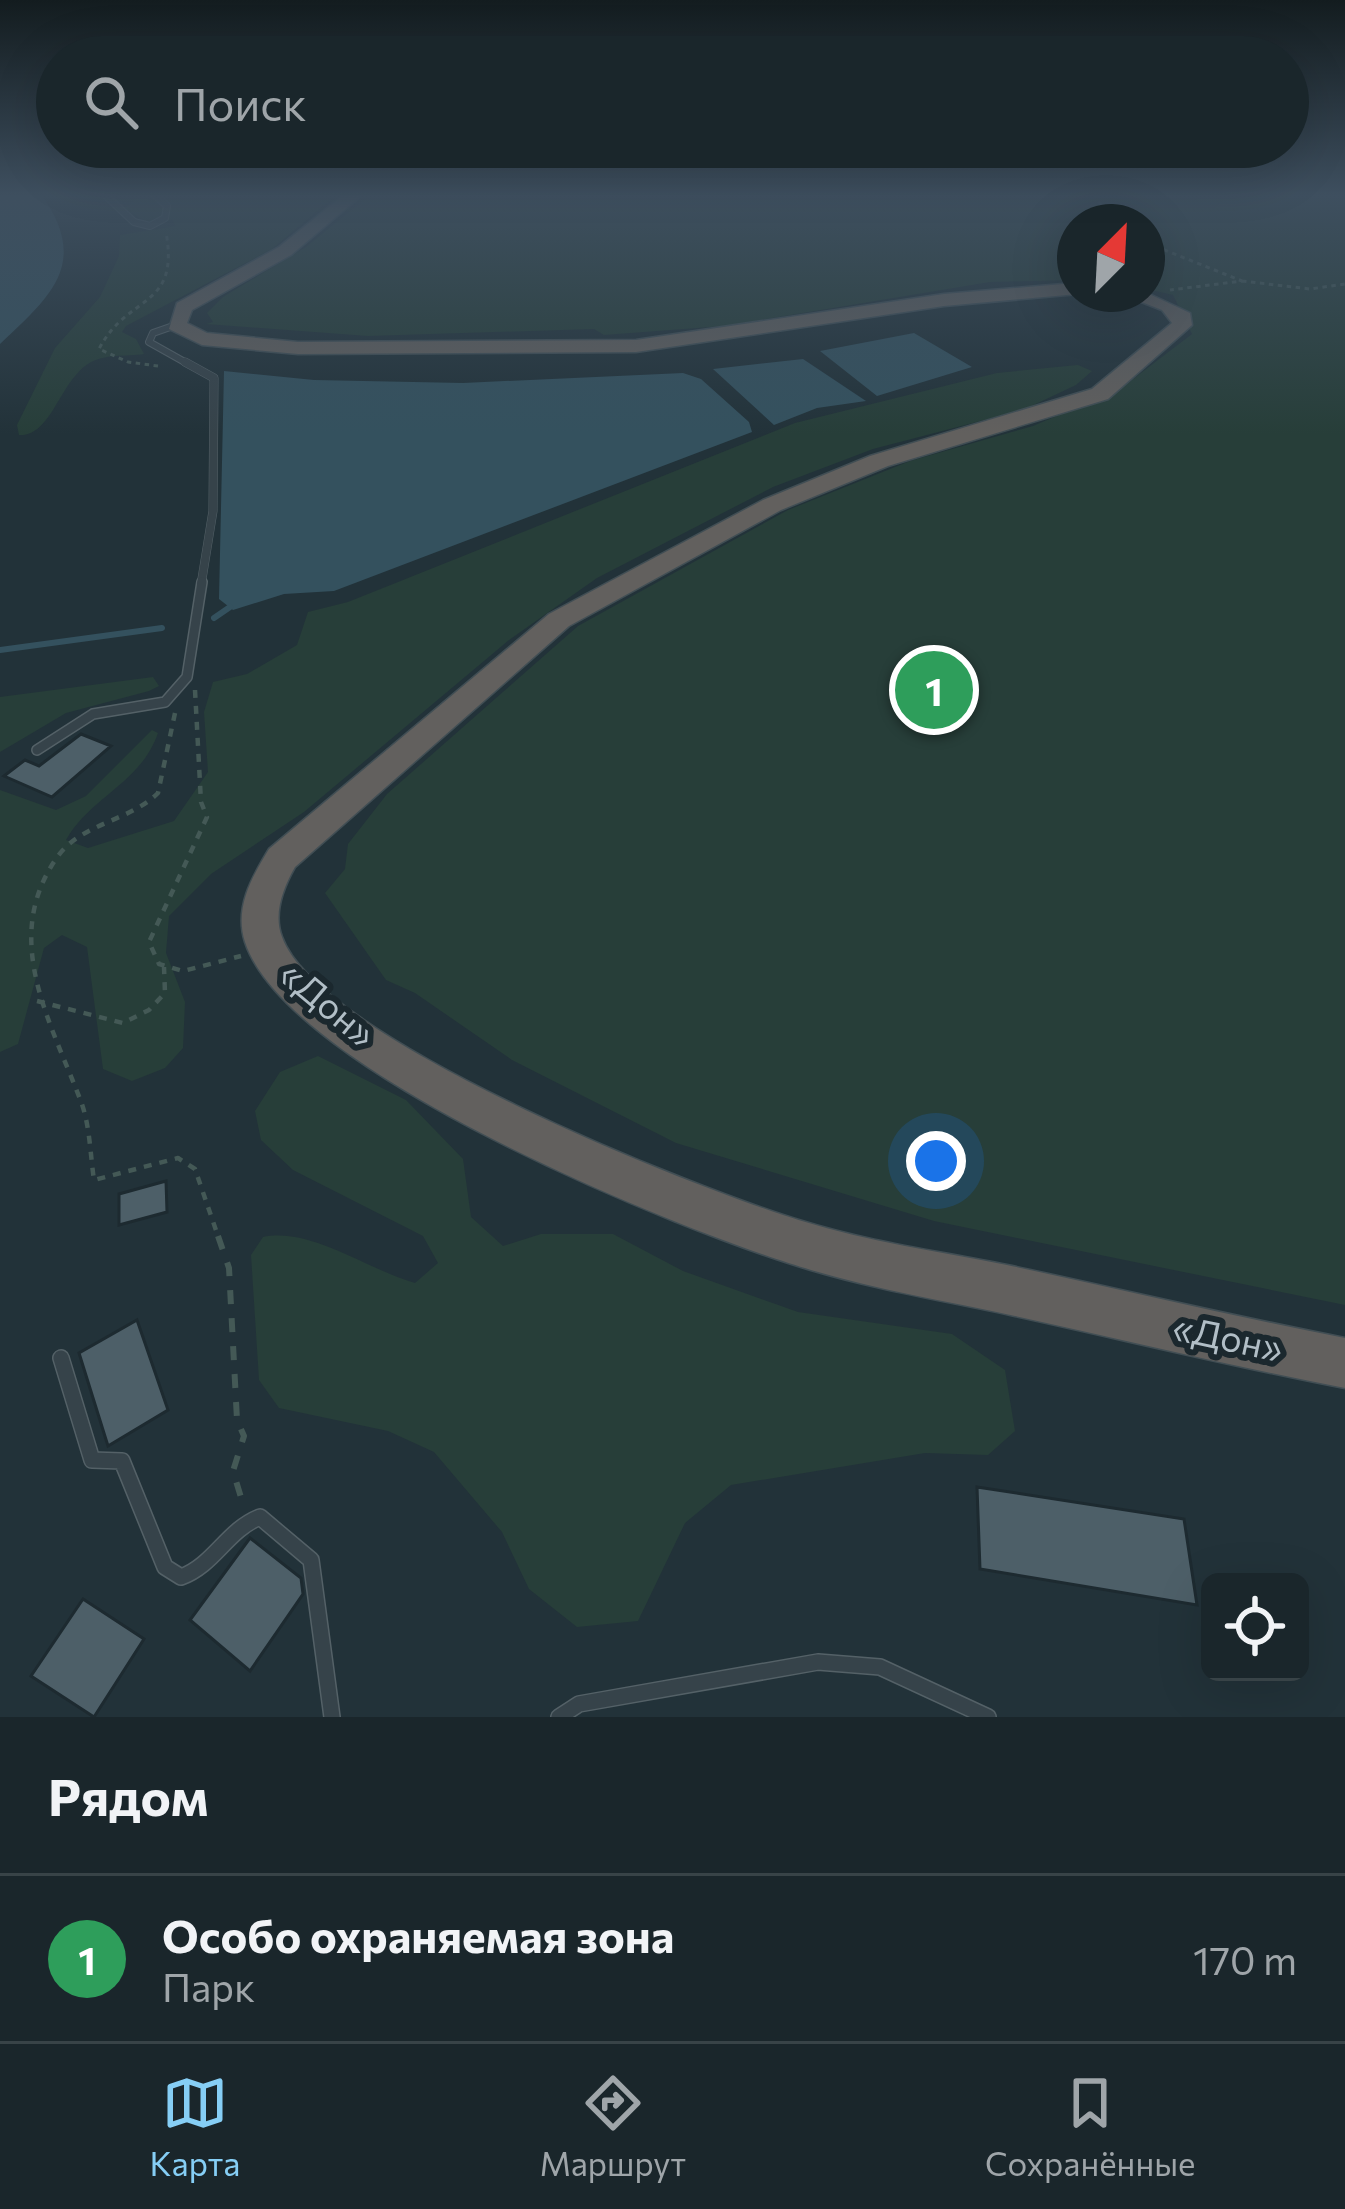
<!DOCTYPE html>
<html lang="ru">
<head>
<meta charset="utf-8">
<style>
	:root { --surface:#1a262b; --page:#273237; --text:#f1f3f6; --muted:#9fa5a9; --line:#384347; --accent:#86cef5 }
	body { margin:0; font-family:Commissioner,sans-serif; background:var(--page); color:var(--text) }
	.controls { position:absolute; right:36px; bottom:36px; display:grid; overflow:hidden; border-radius:18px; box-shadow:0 12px 48px #0002 }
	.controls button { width:108px; height:108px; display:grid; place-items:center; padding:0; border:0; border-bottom:3px solid var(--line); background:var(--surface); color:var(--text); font:60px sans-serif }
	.compass { position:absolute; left:1057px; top:204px; width:108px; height:108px; border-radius:50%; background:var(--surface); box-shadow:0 12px 48px #0002; rotate:24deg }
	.you { position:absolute; left:936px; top:1161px; width:42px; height:42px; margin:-30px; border:9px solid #fff; border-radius:50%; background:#1a73e8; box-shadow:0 0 0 18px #1a73e833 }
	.badge { display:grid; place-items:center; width:78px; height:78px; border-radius:50%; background:var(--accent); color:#fff; font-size:39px; font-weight:700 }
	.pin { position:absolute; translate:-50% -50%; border:6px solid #fff; box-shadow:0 3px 12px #0006 }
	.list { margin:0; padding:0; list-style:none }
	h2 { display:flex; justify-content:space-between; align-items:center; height:156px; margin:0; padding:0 48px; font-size:51px }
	h2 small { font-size:39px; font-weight:400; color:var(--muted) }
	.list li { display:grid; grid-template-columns:78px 1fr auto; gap:36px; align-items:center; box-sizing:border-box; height:168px; padding:0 48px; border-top:3px solid var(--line) }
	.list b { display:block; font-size:45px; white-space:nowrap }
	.list p { margin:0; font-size:39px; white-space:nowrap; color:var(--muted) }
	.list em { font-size:39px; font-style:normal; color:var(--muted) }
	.icon { flex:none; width:66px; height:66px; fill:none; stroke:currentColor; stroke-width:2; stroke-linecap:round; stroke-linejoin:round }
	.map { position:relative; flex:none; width:1345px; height:1717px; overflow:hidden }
	.search { position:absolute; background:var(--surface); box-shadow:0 12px 48px #0002; left:36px; right:36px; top:36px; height:132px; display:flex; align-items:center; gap:30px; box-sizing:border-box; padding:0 42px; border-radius:66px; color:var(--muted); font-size:45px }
	.sheet { height:324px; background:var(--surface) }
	nav { display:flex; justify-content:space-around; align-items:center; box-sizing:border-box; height:168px; border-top:3px solid var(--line); background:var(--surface); font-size:33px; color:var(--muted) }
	nav a { display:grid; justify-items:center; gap:6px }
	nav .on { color:var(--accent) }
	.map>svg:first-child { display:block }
	.green { fill:#273e39 }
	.water { fill:#34515e }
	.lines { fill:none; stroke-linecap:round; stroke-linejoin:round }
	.stream { stroke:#34515e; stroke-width:6 }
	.building { fill:#4d5f68; stroke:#1d2a30; stroke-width:3 }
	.service-far3-casing { stroke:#546167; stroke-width:8 }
	.service-far2-casing { stroke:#546167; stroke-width:9 }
	.service-far1-casing { stroke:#546167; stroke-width:12 }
	.service-casing { stroke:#546167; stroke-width:18 }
	.trunk-casing { stroke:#414e54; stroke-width:3 }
	.path-far2 { stroke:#445956; stroke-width:3; stroke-dasharray:4.5 4.5; stroke-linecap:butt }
	.path-far1 { stroke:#445956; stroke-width:4.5; stroke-dasharray:8 8; stroke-linecap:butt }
	.path { stroke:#445956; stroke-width:6; stroke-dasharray:14 14; stroke-linecap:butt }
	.service-far3 { stroke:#36434a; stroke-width:6 }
	.service-far2 { stroke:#36434a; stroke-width:8 }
	.service-far1 { stroke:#36434a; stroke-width:9 }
	.service { stroke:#36434a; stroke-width:15 }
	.trunk { fill:#62605e; fill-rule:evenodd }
	.labels { text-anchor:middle; stroke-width:12; stroke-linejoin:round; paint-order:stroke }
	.street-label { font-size:36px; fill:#b1bec6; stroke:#1b282e }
</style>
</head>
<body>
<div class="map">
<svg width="1345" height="1717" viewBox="0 0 1345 1717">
	<rect width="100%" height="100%" fill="#223239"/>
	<path class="green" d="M 130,194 L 337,194 L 272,249 L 126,326 L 122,332 L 136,339 L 144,354 C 126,357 105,353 88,364 C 59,383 51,437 19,435 L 17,425 L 55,348 L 100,297 L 119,256 L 120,235 L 176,226 L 172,220 L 145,221 L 124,208 L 135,200 Z
		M 371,194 L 1345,194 L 1345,1305 L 934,1221 L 676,1143 L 512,1060 L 415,993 L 386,980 L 325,893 L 345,869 L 348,844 L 387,794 L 578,626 L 788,510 L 910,461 L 1033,426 L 1120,389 L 1192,334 L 1173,295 L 1147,289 L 1147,222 L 1075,222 L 1075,280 L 990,282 L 724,326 L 604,335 L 594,329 L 368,336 L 206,324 L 213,322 L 207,313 L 223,297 L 306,247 Z
		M 1078,365 L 1092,371 L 1076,385 L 1023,410 L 873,449 L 773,487 L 597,578 L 509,640 L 304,812 L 211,874 L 169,916 L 166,953 L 185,1002 L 183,1048 L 165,1068 L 132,1081 L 103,1069 L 87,947 L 62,935 L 44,948 L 18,1044 L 0,1052 L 0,790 L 56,810 L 86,796 L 152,730 L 158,733 C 141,783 90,797 66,840 L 88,848 L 174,821 L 208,772 L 204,712 L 213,682 L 247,674 L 297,645 L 308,612 L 348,602 L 795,423 L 997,373 Z
		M 153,677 L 159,686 L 149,691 L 66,713 L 0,752 L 0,697 Z
		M 318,1056 L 406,1100 L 463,1159 L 471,1217 L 503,1246 L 541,1234 L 613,1234 L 683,1271 L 798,1312 L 952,1334 L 1005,1370 L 1015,1431 L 988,1455 L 925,1453 L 731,1485 L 685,1523 L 638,1621 L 577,1627 L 529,1589 L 502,1532 L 434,1452 L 388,1431 L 279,1408 L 259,1380 L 251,1255 L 263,1237 C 311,1227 366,1269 415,1283 L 438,1263 L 423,1236 L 293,1170 L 261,1140 L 255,1111 L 280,1072 Z"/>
	<path class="water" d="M 0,194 L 41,194 C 90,263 52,295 0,344 Z
		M 914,333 L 972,367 L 877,396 L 820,351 Z
		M 803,359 L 866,401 L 817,408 L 774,425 L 713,369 Z
		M 224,371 L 314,380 L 463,383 L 683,373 L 701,379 L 749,422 L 752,432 L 334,591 L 284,594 L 233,610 L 219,599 Z"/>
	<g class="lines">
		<path class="stream" d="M 214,618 L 230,607
			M 0,650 L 162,628"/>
	</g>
	<path class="building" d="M 81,734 L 111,746 L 52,797 L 4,776 L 25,760 L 39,766 Z
		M 166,1181 L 167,1212 L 119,1225 L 119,1194 Z
		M 137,1320 L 168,1410 L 108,1446 L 79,1353 Z
		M 977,1487 L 1184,1519 L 1197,1605 L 980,1569 Z
		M 250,1538 L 301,1578 L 303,1594 L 250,1671 L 190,1620 Z
		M 83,1599 L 144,1639 L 94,1717 L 31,1676 Z"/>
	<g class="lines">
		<defs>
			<path id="service-far3" d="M 104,194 L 134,222 L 150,226 L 165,218 L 167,206 L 154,194
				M 176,325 L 153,333 L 149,342 L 190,365"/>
			<path id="service-far2" d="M 185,362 L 214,378 L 213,511 L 201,585"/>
			<path id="service-far1" d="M 37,750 L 93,714 L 165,702 L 187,677 L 202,582"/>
			<path id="service" d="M 61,1358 L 92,1460 L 122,1461 L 165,1567 L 181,1577 C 214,1565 227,1530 260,1517 L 311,1560 L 332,1717
				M 559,1717 L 579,1704 L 818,1662 L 880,1667 L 988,1717"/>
			<path id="trunk" d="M 345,194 L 363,194 L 291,255 L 192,310 L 187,323 L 207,333 L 298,342 L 636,340 L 944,294 L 1075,283 L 1078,294 L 944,306 L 636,352 L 298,354 L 202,345 L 169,329 L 177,303 L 279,247 Z
				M 1147,293 L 1190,313 L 1192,325 L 1108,399 L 888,466 L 781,510 L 569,626 L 295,867 C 283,888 273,914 282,937 C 318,1039 696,1189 802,1221 C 869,1242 938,1251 1007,1265 C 1119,1289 1232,1316 1345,1338 L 1345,1388 C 1235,1367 1125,1340 1015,1316 C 947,1301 878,1290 811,1270 C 682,1232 288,1072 245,942 C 234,908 252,877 269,849 L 549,614 L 763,500 L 870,456 L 1092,389 L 1172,323 L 1162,310 L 1121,294 Z"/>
		</defs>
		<use href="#service-far3" class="service-far3-casing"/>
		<use href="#service-far2" class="service-far2-casing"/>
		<use href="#service-far1" class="service-far1-casing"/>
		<use href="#service" class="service-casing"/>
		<use href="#trunk" class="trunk-casing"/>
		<path class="path-far2" d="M 1093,194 L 1113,222
			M 1147,243 L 1242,281 L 1170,290
			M 1242,281 L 1310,289 L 1345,284
			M 158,366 L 128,362 L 99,349 C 128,293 180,310 166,232"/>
		<path class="path-far1" d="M 195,690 L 201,802 L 207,817 L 149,942 L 159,964 L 183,971 L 241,956
			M 175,713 L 158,793 C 130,821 82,823 58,856 C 0,937 50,1020 80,1099 C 90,1124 90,1153 94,1180 L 178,1158 L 195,1169 L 219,1239
			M 37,1001 L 123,1023 L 149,1010 L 165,993 L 164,967"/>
		<path class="path" d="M 218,1236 L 229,1268 L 237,1420 L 244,1436 L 233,1471 L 243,1504"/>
		<use href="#service-far3" class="service-far3"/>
		<use href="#service-far2" class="service-far2"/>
		<use href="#service-far1" class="service-far1"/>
		<use href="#service" class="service"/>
		<use href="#trunk" class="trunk"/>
	</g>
	<linearGradient id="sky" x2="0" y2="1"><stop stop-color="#131c1f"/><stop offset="0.45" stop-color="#3e4f5f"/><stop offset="1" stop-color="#3e4f5f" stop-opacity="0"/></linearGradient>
	<rect width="1345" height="434" fill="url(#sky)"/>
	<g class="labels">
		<g class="street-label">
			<text transform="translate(328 1004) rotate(40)" y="13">«Дон»</text>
			<text transform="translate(1228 1338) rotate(12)" y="13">«Дон»</text>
		</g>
	</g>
</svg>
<div class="controls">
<button><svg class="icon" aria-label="locate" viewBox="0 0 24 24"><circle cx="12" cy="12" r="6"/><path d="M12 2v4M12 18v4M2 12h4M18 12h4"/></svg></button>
</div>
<svg class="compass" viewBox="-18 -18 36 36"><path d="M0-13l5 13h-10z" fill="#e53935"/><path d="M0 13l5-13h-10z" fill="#9fa5a9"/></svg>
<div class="you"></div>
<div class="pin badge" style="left:934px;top:690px;background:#2e9e5b">1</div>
<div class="search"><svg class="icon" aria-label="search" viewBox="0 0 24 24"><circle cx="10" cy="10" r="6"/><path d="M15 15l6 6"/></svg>Поиск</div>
</div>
<section class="sheet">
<h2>Рядом<small></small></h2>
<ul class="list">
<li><span class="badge" style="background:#2e9e5b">1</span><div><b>Особо охраняемая зона</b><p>Парк</p></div><em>170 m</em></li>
</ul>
</section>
<nav>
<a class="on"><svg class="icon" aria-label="map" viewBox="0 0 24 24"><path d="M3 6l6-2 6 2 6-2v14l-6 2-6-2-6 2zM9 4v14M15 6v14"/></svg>Карта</a>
<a><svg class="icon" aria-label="directions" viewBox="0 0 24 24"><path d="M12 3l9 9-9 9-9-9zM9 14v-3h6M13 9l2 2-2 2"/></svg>Маршрут</a>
<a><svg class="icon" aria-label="saved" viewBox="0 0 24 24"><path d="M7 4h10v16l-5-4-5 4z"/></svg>Сохранённые</a>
</nav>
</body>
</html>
